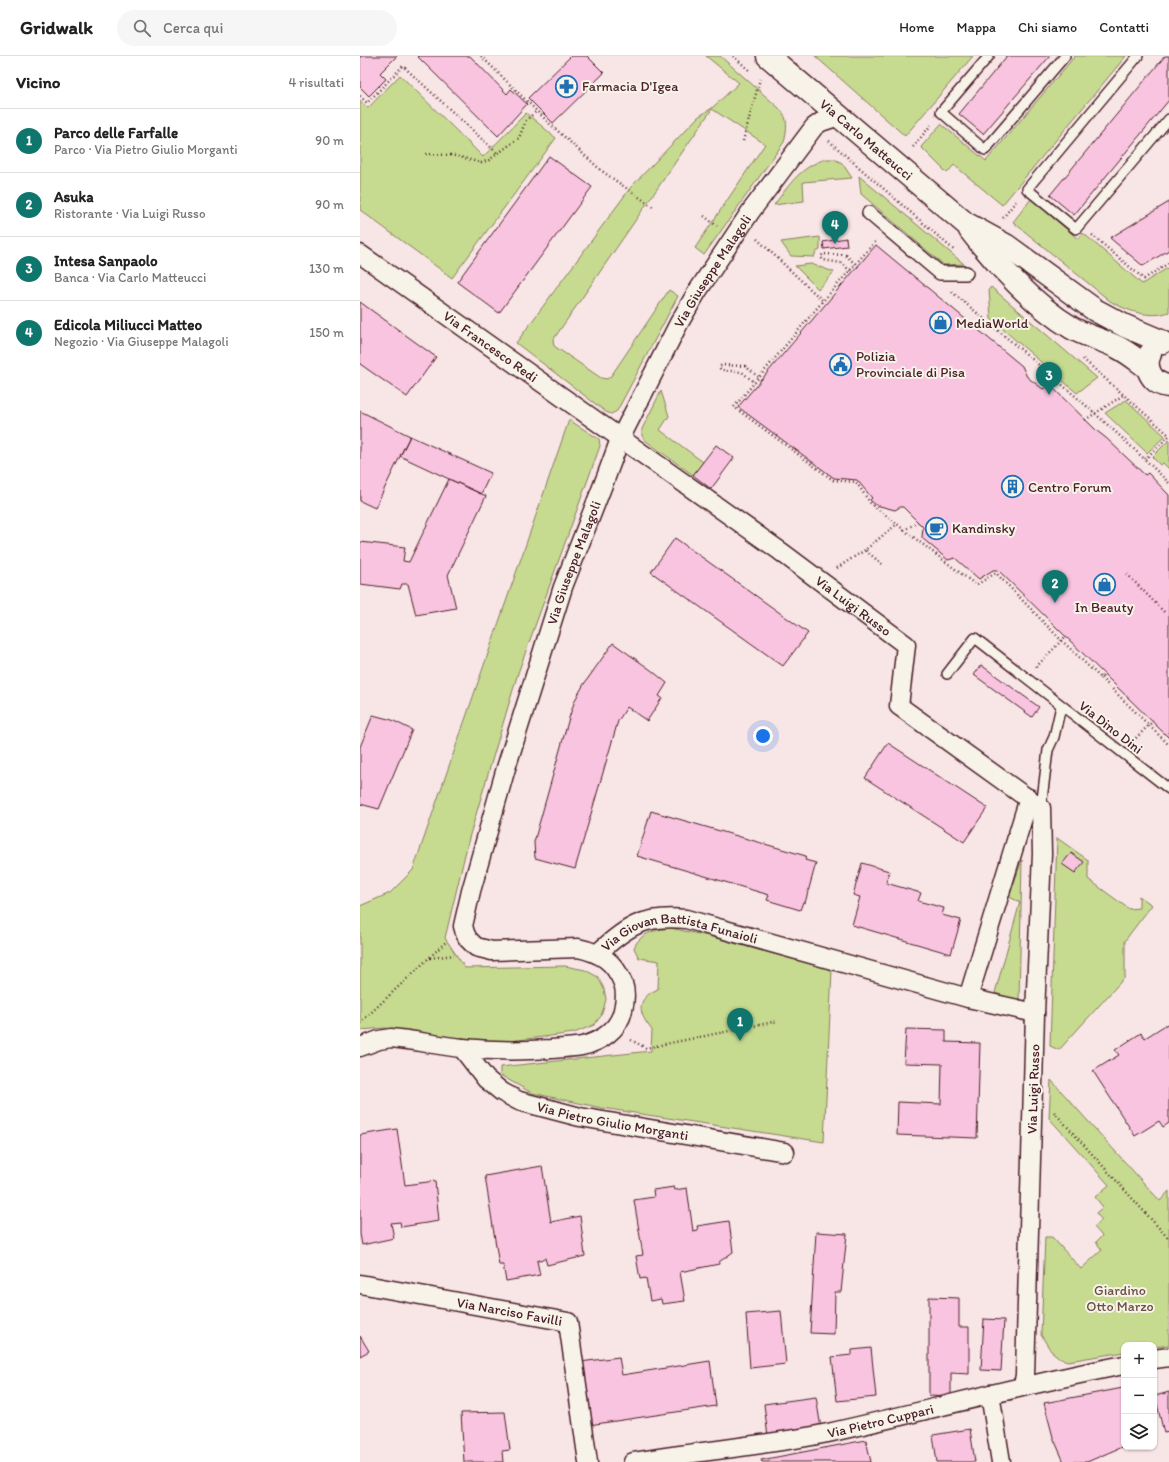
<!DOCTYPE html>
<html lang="it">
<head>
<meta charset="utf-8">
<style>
	:root { --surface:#fff; --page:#f6f6f6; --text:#222; --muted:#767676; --line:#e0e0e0; --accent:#0f766e }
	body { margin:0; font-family:Itim,sans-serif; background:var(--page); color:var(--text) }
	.controls { position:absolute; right:12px; bottom:12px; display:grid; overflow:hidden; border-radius:8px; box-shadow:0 1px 3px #0004 }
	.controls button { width:36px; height:36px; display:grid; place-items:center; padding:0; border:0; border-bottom:1px solid var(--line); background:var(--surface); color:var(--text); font:20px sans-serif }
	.you { position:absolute; left:403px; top:680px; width:14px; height:14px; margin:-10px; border:3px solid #fff; border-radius:50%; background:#1a73e8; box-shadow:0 0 0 6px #1a73e833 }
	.badge { display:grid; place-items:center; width:26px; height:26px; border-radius:50%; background:var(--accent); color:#fff; font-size:13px; font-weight:700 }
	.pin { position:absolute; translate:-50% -33px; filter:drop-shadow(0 1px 2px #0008) }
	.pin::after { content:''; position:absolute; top:21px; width:14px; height:12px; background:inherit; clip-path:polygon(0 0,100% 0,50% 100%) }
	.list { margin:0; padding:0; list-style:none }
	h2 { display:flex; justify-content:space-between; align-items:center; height:52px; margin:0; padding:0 16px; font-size:17px }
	h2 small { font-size:13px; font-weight:400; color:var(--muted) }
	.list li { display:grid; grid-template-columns:26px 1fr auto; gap:12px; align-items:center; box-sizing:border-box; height:64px; padding:0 16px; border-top:1px solid var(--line) }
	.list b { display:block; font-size:15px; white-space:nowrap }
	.list p { margin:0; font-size:13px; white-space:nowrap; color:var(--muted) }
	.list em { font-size:13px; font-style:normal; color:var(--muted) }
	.icon { flex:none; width:22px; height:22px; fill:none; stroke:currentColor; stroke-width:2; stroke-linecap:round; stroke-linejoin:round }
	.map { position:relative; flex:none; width:809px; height:1406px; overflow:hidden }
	header { display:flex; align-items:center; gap:24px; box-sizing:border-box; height:56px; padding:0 20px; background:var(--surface); border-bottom:1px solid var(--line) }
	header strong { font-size:19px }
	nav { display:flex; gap:22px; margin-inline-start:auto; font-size:14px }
	.search { width:280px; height:36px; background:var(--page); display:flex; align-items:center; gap:10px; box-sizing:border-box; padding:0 14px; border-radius:22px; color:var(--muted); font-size:15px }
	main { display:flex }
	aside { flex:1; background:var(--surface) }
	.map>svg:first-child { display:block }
	.green { fill:#c6db90; stroke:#887d5e }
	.building { fill:#f9c4df; stroke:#4a1f2b }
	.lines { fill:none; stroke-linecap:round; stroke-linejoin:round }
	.service-casing { stroke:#4a1f2b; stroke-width:12 }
	.pedestrian-casing { stroke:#4a1f2b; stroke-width:16 }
	.minor-casing { stroke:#4a1f2b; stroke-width:21 }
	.secondary-casing { stroke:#4a1f2b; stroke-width:25 }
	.path { stroke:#4a1f2b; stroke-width:2.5; stroke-dasharray:1 3; stroke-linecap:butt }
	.service { stroke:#f7f3e8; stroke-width:9 }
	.pedestrian { stroke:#f7f3e8; stroke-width:13 }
	.minor { stroke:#f7f3e8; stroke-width:18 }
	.secondary { stroke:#f7f3e8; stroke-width:22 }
	.path-bridge { stroke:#4a1f2b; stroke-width:2.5; stroke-dasharray:1 3; stroke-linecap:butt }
	.labels { text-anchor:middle; stroke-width:4; stroke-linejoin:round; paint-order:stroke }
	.poi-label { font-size:14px; fill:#4a1f2b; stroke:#f7f3e8; text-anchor:start }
	.street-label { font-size:14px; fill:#4a1f2b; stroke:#f7f3e8 }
	.park-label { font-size:14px; fill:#694e44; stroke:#f7f3e8 }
</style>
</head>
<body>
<header>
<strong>Gridwalk</strong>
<div class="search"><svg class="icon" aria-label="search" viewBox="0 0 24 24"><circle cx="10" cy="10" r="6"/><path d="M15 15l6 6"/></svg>Cerca qui</div>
<nav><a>Home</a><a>Mappa</a><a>Chi siamo</a><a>Contatti</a></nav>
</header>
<main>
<aside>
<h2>Vicino<small>4 risultati</small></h2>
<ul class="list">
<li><span class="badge">1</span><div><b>Parco delle Farfalle</b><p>Parco · Via Pietro Giulio Morganti</p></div><em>90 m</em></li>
<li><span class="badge">2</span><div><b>Asuka</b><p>Ristorante · Via Luigi Russo</p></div><em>90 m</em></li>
<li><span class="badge">3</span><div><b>Intesa Sanpaolo</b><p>Banca · Via Carlo Matteucci</p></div><em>130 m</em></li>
<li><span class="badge">4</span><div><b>Edicola Miliucci Matteo</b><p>Negozio · Via Giuseppe Malagoli</p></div><em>150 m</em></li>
</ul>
</aside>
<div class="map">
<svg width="809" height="1406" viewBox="0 0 809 1406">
	<rect width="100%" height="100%" fill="#f8e5e5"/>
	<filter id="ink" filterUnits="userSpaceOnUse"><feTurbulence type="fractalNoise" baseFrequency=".025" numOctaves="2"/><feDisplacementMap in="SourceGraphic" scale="8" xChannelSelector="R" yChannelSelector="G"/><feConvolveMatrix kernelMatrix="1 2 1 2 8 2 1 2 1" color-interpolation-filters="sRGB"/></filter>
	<g filter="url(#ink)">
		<path class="green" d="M 346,0 L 360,0 L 420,53 C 429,63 427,73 424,86 L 344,199 L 335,192 L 405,88 L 352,53 L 193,284 L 194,290 L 241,322 L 247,323 L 251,320 L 309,234 L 318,240 L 257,355 L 251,358 L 246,356 L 156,287 L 271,131 L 338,61 L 352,52 L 379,27 Z
			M 455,0 L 613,0 L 545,80 Z
			M 715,0 L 766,0 L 642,149 L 594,109 L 587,117 L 561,91 L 581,68 L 626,105 Z
			M 40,19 L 123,101 L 166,57 L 196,82 L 92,222 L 0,154 L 0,45 L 8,52 Z
			M 466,103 L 474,103 L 482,107 L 492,122 L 443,126 L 444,145 L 414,149 C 430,128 440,111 466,103 Z
			M 499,120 L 604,208 L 584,209 L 501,138 Z
			M 671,143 L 718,183 L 723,177 L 782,228 L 809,211 L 809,256 C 790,263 767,255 750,245 L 653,166 Z
			M 460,181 L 460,194 L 456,196 L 454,201 L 431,200 L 421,186 Z
			M 451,208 L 474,216 L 458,233 L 435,210 Z
			M 631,231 L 737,322 L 717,337 L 631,263 L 629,233 Z
			M 301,335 L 309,360 L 300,374 L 343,406 L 333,419 L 286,385 L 282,380 L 282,373 Z
			M 766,344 L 805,380 L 787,397 L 745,357 Z
			M 209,364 L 239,383 L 240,390 L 158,617 L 109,782 L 85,882 L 105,912 L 205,910 L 225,914 L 238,921 L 244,933 L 246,943 L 244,951 L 241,960 L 234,969 L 214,977 L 151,985 L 120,985 L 25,972 L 0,974 L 0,850 L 30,837 L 53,814 Z
			M 809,384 L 809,413 L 803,407 L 800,409 L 792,401 Z
			M 697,782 L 728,804 L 728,823 L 769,853 L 779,852 L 779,840 L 792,849 L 769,879 L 765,885 L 765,921 L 699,994 L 690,990 Z
			M 662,804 L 659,945 L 635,937 L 660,846 L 649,841 Z
			M 310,872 L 348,880 L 472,914 L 464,1086 L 242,1052 L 172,1037 L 140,1019 L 140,1011 L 291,995 L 292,974 C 278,957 275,943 298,933 L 299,905 L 279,902 L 274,892 C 280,877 295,874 310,872 Z
			M 691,1024 L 800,1145 L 809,1135 L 809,1289 L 794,1291 L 794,1289 L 764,1289 L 764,1296 L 708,1305 L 701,1303 L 691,1295 L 681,1279 L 685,1181 L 692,1181 L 721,1213 L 742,1194 L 736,1186 L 742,1180 L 734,1171 L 742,1164 L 736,1157 L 743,1151 L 735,1141 L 749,1129 L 689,1062 Z"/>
		<path class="building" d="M 0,0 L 37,0 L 20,17 L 26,23 L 9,40 L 0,31 Z
			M 57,0 L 110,0 L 147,38 L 151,33 L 167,48 L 138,80 Z
			M 211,0 L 227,0 L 244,17 L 193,67 L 168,42 Z
			M 647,0 L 690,0 L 623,78 L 599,58 Z
			M 805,0 L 809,0 L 809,44 L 714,159 L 690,139 Z
			M 189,100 L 232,131 L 139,257 L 97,226 Z
			M 809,146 L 809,194 L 783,210 L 750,182 Z
			M 486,182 L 487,190 L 464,193 L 463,186 Z
			M 516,189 L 662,310 L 667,321 L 683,333 L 690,329 L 737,375 L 746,382 L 785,419 L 788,417 L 809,439 L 809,682 L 638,514 L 633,514 L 619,523 L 595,502 L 588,504 L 562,482 L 563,471 L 543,451 L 540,451 L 535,454 L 516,449 L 510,444 L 512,442 L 497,424 L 474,422 L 378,351 Z
			M 0,246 L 76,301 L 47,341 L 0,308 Z
			M 0,355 L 50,380 L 15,452 L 0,445 Z
			M 50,380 L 131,417 L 121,438 L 40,400 Z
			M 356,389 L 374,402 L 351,433 L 333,419 Z
			M 89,423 L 126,440 L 88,519 L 96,552 L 56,559 L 48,528 L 42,528 L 40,533 L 0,528 L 0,486 L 45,491 L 43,505 L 49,506 Z
			M 315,482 L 448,577 L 423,610 L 291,516 Z
			M 253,587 L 291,614 L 307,627 L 299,640 L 302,642 L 287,665 L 267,651 L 258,665 L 215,813 L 175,802 L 174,786 L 209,662 L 215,644 L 224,628 Z
			M 621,609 L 679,651 L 672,661 L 614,619 Z
			M 13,659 L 32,664 L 52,674 L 19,753 L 0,748 L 0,691 Z
			M 528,687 L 627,752 L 604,786 L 505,722 Z
			M 291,755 L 446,800 L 445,804 L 456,807 L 445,847 L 443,846 L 440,854 L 407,844 L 409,839 L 277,800 Z
			M 711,797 L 724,806 L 715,817 L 702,808 Z
			M 502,807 L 529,815 L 526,827 L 561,837 L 558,845 L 584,852 L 582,859 L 601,864 L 591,898 L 492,869 L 500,841 L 493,839 Z
			M 807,968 L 809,971 L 809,1067 L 803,1071 L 799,1065 L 775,1080 L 733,1015 L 759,999 L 755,994 L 781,977 L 785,982 Z
			M 546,973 L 586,974 L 586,986 L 620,987 L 617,1082 L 537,1079 L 538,1046 L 581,1048 L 582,1008 L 544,1007 Z
			M 37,1073 L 45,1129 L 75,1125 L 79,1165 L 41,1171 L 40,1166 L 31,1167 L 34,1182 L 2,1189 L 0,1178 L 0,1079 Z
			M 182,1110 L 191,1166 L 220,1160 L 225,1200 L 187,1209 L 185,1202 L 177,1205 L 180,1219 L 146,1225 L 143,1209 L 139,1209 L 125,1120 Z
			M 314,1131 L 315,1134 L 327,1132 L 333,1175 L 338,1174 L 337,1170 L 369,1165 L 373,1196 L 359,1206 L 359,1208 L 320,1216 L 325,1245 L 302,1248 L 301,1243 L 290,1245 L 286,1222 L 280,1223 L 276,1200 L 283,1199 L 274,1144 L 294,1141 L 293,1134 Z
			M 456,1176 L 487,1178 L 481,1236 L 475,1236 L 474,1278 L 450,1277 Z
			M 569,1241 L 599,1242 L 599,1271 L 609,1271 L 609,1318 L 591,1317 L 591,1341 L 569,1340 Z
			M 421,1255 L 426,1308 L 390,1312 L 386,1258 Z
			M 624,1263 L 644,1264 L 641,1315 L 621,1314 Z
			M 0,1280 L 9,1295 L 0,1300 Z
			M 511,1292 L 516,1341 L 477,1345 L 472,1301 L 492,1299 L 492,1294 Z
			M 259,1301 L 262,1319 L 350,1305 L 356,1350 L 229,1369 L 220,1306 Z
			M 763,1332 L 764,1344 L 764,1390 L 727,1406 L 704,1406 L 693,1381 L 684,1347 Z
			M 809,1336 L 809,1376 L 804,1377 L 795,1340 Z
			M 456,1341 L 461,1372 L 408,1381 L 404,1348 Z
			M 145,1356 L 150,1394 L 142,1395 L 143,1406 L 104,1406 L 101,1357 Z
			M 610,1373 L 615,1406 L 577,1406 L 573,1379 Z
			M 506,1384 L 511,1406 L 402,1406 L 401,1404 Z"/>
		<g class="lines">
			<defs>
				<path id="service" d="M 629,0 L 581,56 L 625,94 L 705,0
					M 778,0 L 667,133 L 716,173 L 809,63
					M 587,618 L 615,582 L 809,733
					M 681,752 L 688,694 L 694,681 L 701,650"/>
				<path id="pedestrian" d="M 509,157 L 580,217 L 606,217"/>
				<g id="minor">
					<path id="s1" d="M 0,198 L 420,495 L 546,589 L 539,650 L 681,752 L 682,798 L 675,957 L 665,1319 L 663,1330"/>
					<path id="s2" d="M 237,898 C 267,870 284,859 326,863 L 608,942 L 675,957"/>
					<path d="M 608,942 L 669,742"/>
					<path id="s3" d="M 0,991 L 19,984 L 31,982 C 55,984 79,990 103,992 C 132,995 162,995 191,993 C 201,992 212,992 222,990 C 240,986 259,974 263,954 C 265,946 266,936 263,927 C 254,905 241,897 218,892 L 132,895 L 116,891 L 108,883 L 105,877 L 103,870 L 111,835 L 146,712 L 203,531 L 246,421 L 260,383 L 319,267 L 337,236 L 391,155 L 454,71 L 461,66 L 479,60"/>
					<path id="s4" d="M 102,992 L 126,1023 L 142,1036 L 159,1045 L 220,1061 L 425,1096"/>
					<path id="s5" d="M 0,1228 L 208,1266 L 228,1406"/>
					<path d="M 794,1303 L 809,1301"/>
					<path d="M 630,1338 L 641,1406"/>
					<path id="s6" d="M 273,1406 C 338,1395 404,1390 468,1377 C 567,1355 665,1328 764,1309"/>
				</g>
				<g id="secondary">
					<path id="s7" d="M 408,0 L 605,167 L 647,190 L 735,254 L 765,270 L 803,286"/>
					<path d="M 610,174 C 636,208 675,250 712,272 C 726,280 743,284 757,291 C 768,296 778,305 788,312"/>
					<path d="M 790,298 C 783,312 793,329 809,330"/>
				</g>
			</defs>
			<use href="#service" class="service-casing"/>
			<use href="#pedestrian" class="pedestrian-casing"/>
			<use href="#minor" class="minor-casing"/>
			<use href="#secondary" class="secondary-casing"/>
			<path class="path" d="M 121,0 L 189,67 L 242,115 L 293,151
				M 373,0 L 389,14
				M 0,40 L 7,47 L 43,10 L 137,97
				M 383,85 L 400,23
				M 469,85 L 595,195
				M 553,91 L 571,69
				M 66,98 L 90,99 L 104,102 L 121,107 L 129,104 L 159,82 L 166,64 L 177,55
				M 344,160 L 357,170
				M 643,162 L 656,145
				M 732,179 L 784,223 L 809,207
				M 397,183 L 463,245
				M 515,186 L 463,245 L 374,351 L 473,424 L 496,426 L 511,448 L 537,468
				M 486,199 L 463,198 L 461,201 L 463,204 L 482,207 L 490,215
				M 592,236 C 666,298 741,359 809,427
				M 723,303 L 809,379
				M 385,310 L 362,309 L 359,311 L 361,314 L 382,316 L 395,327
				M 725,364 L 765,338
				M 785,403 L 809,380
				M 544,474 L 616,529 L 636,517 L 701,584 L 741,622 L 745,618
				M 522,508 L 505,494 L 537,468 L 544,474 L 558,466
				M 477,512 L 505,494
				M 767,518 L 805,557
				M 676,611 L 706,580
				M 741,622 L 809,689
				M 773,685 L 793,665
				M 70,902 L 94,899
				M 0,967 L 87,885
				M 271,984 L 286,992 L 418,965
				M 694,1056 L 809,1183"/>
			<use href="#service" class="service"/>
			<use href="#pedestrian" class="pedestrian"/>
			<use href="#minor" class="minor"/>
			<use href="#secondary" class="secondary"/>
			<path class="path-bridge" d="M 486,199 L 498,211
				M 385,310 L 402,324"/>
		</g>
	</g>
	<defs>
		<symbol id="pharmacy-ring" viewBox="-11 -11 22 22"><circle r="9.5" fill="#f7f3e8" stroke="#1f6fb2" stroke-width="1.5"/><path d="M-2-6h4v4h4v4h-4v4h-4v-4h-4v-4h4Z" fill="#1f6fb2"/></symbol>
		<symbol id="shop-ring" viewBox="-11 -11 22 22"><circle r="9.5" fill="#f7f3e8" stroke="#1f6fb2" stroke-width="1.5"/><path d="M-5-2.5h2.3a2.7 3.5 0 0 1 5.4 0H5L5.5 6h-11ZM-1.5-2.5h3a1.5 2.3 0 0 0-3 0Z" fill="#1f6fb2"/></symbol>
		<symbol id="civic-ring" viewBox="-11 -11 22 22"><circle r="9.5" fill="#f7f3e8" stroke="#1f6fb2" stroke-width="1.5"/><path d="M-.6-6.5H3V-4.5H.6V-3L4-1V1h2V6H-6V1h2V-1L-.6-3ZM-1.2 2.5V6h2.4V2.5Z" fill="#1f6fb2"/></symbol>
		<symbol id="building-ring" viewBox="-11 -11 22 22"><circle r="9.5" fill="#f7f3e8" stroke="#1f6fb2" stroke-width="1.5"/><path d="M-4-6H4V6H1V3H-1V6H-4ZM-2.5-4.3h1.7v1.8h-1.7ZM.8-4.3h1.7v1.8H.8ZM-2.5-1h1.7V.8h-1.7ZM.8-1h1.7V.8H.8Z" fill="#1f6fb2"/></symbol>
		<symbol id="cafe-ring" viewBox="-11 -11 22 22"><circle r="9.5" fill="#f7f3e8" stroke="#1f6fb2" stroke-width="1.5"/><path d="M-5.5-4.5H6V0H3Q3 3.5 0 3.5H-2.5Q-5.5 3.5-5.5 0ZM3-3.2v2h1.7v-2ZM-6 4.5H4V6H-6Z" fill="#1f6fb2"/></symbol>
	</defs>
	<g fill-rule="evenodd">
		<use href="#pharmacy-ring" x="194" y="18" width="25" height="25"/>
		<use href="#shop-ring" x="568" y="254" width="25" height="25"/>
		<use href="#civic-ring" x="468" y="296" width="25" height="25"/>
		<use href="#building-ring" x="640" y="418" width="25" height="25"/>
		<use href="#cafe-ring" x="564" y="460" width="25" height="25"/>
		<use href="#shop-ring" x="732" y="516" width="25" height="25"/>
	</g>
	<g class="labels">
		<g class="poi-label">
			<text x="222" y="35">Farmacia D'Igea</text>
			<text x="596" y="272">MediaWorld</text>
			<text x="496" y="305">Polizia<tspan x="496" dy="16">Provinciale di Pisa</tspan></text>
			<text x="668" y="436">Centro Forum</text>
			<text x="592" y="477">Kandinsky</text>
			<text x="744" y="556" text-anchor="middle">In Beauty</text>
		</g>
		<g class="street-label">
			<text dy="5" stroke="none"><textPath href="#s7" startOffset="129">Via Carlo Matteucci</textPath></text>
			<text dy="5" stroke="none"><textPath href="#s3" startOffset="1201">Via Giuseppe Malagoli</textPath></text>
			<text dy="5" stroke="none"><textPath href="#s1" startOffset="160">Via Francesco Redi</textPath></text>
			<text dy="5" stroke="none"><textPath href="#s3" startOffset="877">Via Giuseppe Malagoli</textPath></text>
			<text dy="5" stroke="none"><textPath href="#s1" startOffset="606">Via Luigi Russo</textPath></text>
			<text transform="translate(751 671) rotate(38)" y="5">Via Dino Dini</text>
			<text dy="5" stroke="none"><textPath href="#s2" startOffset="91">Via Giovan Battista Funaioli</textPath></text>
			<text transform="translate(673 1033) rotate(-88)" y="5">Via Luigi Russo</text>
			<text dy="5" stroke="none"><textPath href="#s4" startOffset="175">Via Pietro Giulio Morganti</textPath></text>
			<text dy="5" stroke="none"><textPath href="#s5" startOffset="152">Via Narciso Favilli</textPath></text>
			<text dy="5" stroke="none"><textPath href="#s6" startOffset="251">Via Pietro Cuppari</textPath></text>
		</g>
		<g class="park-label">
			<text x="760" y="1239">Giardino<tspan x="760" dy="16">Otto Marzo</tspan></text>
		</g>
	</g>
</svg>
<div class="controls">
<button>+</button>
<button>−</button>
<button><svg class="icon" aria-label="layers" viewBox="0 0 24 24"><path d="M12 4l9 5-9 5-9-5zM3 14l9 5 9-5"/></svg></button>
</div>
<div class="you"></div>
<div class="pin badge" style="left:380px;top:985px">1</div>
<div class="pin badge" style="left:695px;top:547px">2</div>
<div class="pin badge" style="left:689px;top:339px">3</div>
<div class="pin badge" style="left:475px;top:188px">4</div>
</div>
</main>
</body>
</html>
